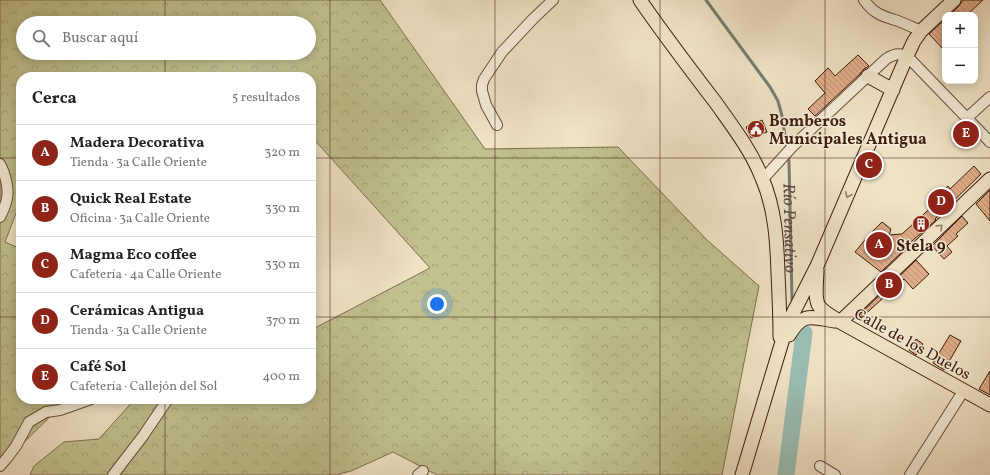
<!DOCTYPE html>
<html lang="es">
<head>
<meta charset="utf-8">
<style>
	:root { --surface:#fff; --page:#f2f2f2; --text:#222; --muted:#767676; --line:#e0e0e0; --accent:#8f2418 }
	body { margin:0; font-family:Vollkorn,serif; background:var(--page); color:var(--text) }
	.controls { position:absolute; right:12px; top:12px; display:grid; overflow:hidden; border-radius:8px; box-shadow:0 2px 10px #0003 }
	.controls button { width:36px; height:36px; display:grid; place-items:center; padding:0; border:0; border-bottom:1px solid var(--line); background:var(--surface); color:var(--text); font:20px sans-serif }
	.you { position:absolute; left:437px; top:304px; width:14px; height:14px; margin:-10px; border:3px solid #fff; border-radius:50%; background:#1a73e8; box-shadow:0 0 0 6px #1a73e833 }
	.badge { display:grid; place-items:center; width:26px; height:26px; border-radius:50%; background:var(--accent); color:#fff; font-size:13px; font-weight:700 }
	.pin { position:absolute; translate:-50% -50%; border:2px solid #fff; box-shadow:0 1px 4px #0006 }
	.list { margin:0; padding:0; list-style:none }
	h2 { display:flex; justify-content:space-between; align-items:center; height:52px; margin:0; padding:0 16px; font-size:17px }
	h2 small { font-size:13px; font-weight:400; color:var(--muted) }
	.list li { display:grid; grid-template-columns:26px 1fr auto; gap:12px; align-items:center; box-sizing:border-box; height:56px; padding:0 16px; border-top:1px solid var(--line) }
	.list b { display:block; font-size:15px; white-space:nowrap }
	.list p { margin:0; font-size:13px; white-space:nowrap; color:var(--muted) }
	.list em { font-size:13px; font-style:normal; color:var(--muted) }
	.icon { flex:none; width:22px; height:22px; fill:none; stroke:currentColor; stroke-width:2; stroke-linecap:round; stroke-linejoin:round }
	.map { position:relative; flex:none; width:990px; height:475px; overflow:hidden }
	.search { position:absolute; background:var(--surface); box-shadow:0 2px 10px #0003; left:16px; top:16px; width:300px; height:44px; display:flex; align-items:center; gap:10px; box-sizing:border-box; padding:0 14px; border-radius:22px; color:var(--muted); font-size:15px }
	.panel { position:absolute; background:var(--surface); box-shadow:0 2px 10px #0003; left:16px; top:72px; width:300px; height:332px; border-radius:16px }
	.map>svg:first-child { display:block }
	.forest { fill:url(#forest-crowns); stroke:#806f4e; fill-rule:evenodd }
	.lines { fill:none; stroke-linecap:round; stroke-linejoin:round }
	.stream { stroke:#767e71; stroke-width:3 }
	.river { stroke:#9abeb4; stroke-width:17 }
	.building { fill:url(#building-back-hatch); stroke:#3f1d0d }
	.minor-casing { stroke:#6b4e3b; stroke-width:12 }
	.major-casing { stroke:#3f1d0d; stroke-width:15 }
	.minor { stroke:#f5edd9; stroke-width:10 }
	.major { stroke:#f0e3c5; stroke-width:13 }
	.oneway { stroke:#988069 }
	.grid { fill:none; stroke:#3f1d0d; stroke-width:1; stroke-opacity:0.55 }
	.labels { text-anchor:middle; stroke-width:3; stroke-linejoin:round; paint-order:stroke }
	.poi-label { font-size:16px; font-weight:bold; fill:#3f1d0d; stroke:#f5edd9; text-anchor:start }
	.street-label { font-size:16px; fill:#3f1d0d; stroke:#f5edd9 }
	.water-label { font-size:17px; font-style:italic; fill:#5a4d3f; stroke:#f5edd9 }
</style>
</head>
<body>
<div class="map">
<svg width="990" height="475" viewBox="0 0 990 475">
	<defs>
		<pattern id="forest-crowns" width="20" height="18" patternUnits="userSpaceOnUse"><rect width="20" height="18" fill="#c1c190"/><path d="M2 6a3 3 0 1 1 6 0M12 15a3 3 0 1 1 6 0" fill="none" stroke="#a7a57b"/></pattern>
		<pattern id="building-back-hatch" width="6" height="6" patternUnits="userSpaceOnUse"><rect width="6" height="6" fill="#e0ad8a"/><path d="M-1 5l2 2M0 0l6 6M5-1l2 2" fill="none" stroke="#c19476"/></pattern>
	</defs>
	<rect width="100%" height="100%" fill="#f0e3c5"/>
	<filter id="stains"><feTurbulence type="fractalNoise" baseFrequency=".005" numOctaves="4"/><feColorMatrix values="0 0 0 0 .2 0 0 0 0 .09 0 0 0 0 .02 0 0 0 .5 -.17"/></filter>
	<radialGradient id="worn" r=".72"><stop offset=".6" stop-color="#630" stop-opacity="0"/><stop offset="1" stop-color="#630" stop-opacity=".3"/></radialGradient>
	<path class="forest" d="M 0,0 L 380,0 L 485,149 L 618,147 L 706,239 L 759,286 L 722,475 L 437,475 L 393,452 L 351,471 L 335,475 L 30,475 L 34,466 L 64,442 L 99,439 L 135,399 L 311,399 L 311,330 L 430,268 L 311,136 L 311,77 L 21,77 L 21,200 L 5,242 L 21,249 L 21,399 L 68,399 L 0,466 ZM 23,23 L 309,23 L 309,53 L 23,53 Z"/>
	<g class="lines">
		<g class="stream">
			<path d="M 706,0 L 770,87 L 778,101 L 782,116 L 787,149"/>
			<path id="s1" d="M 788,156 L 789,162 L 792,299 L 793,304"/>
			<path d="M 801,324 L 804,333"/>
		</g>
		<path class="river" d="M 786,475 L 804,333"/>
	</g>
	<path class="building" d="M 963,0 L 983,0 L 967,15 L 950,15 L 959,6 Z
		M 945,19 L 945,51 L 929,34 Z
		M 858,55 L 869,66 L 864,69 L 860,74 L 815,116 L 808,109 L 825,93 L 815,81 L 828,68 L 835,76 Z
		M 762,120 L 767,132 L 751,138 L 746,127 Z
		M 974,166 L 981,174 L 935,219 L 936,220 L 904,248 L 905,249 L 881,272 L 855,252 L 869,235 L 882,222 L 891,229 L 889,235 L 902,234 L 936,203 L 933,200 L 948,186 L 950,189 Z
		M 990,190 L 990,221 L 976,204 Z
		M 962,216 L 968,223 L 956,234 L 958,236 L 947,246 L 952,252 L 944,259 L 932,246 Z
		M 916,260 L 929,274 L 913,289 L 904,279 L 861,318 L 859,315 Z
		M 950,335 L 961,341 L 944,370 L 933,363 Z
		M 916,339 L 923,344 L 916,355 L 909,350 Z
		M 990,371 L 990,395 L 979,389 Z"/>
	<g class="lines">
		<defs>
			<path id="minor" d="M 864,0 C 874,14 882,16 898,21 C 906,24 914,28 921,31
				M 967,118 L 990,97
				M 497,125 L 486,105 L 482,91 L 482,85 L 484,79 L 502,52 L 533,19 L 553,0
				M 0,164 C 5,173 9,188 7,198 C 6,205 3,211 0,217
				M 763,179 L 793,146 L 886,59 C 894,54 898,53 907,56 L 990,142
				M 0,466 L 7,458 L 16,446 L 29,422 L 46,412 L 60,410 L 91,399
				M 820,466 L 835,475
				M 113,475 L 143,436 L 168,399
				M 418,475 L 423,471
				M 910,475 L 964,390"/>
			<path id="major" d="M 640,0 C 664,35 690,69 716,103 C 733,127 751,150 762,178 C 775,208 777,241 778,273 C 779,295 780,316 780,337
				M 868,76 L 893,90
				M 817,270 C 817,280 814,299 819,306 C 824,313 834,317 840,322 L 990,405
				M 840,322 L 990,179
				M 789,335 C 803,312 810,317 835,321
				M 742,475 L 787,325 L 817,266 L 907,56 L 914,41 L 921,31 L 954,0"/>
		</defs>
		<use href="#minor" class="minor-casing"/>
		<use href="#major" class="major-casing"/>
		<use href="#minor" class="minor"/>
		<use href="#major" class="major"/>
	</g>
	<defs><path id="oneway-chevron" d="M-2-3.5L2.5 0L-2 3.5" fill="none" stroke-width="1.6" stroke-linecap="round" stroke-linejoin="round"/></defs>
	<g class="oneway">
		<use href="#oneway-chevron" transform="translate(848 195) rotate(113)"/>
		<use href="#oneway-chevron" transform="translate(940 227) rotate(-44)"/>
	</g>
	<path class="grid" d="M 165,0 L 165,23M 330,0 L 330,475M 495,0 L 495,475M 660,0 L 660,475M 825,0 L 825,475M 165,53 L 165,77M 0,158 L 21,158M 311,158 L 990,158M 0,317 L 21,317M 311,317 L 990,317M 165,399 L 165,475"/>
	<defs>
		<symbol id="civic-disc" viewBox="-11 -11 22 22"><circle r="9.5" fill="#8f2418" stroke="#f5edd9"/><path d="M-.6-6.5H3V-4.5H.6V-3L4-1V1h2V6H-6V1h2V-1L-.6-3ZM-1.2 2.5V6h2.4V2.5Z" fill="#fff"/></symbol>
		<symbol id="building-disc" viewBox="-11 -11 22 22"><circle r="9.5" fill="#8f2418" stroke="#f5edd9"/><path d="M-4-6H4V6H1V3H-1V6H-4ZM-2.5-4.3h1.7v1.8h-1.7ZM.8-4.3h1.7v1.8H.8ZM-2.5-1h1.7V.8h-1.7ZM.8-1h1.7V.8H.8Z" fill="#fff"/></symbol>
	</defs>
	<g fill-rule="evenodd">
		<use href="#civic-disc" x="746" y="119" width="20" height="20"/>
		<use href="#building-disc" x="911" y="214" width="20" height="20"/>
	</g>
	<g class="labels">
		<g class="poi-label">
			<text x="769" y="126">Bomberos<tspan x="769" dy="18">Municipales Antigua</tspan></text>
			<text x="921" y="251" text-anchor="middle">Stela 9</text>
		</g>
		<g class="street-label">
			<text transform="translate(913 343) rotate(29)" y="6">Calle de los Duelos</text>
		</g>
		<g class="water-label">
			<text dy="6" stroke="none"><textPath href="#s1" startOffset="72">Río Pensativo</textPath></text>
		</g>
	</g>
	<rect width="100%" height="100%" filter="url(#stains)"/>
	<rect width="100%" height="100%" fill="url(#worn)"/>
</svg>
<div class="controls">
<button>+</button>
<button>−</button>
</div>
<div class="you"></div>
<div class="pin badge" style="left:879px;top:245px">A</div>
<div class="pin badge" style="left:889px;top:285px">B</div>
<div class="pin badge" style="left:869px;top:165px">C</div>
<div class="pin badge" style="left:941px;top:202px">D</div>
<div class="pin badge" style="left:966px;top:134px">E</div>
<div class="search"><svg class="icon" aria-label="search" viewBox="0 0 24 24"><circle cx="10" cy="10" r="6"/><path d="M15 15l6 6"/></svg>Buscar aquí</div>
<section class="panel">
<h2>Cerca<small>5 resultados</small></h2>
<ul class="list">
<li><span class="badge">A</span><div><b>Madera Decorativa</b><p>Tienda · 3a Calle Oriente</p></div><em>320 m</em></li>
<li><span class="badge">B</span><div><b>Quick Real Estate</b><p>Oficina · 3a Calle Oriente</p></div><em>330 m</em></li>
<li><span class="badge">C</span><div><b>Magma Eco coffee</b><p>Cafetería · 4a Calle Oriente</p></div><em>330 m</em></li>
<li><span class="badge">D</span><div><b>Cerámicas Antigua</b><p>Tienda · 3a Calle Oriente</p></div><em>370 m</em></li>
<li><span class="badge">E</span><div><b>Café Sol</b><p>Cafetería · Callejón del Sol</p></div><em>400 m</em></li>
</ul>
</section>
</div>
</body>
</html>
